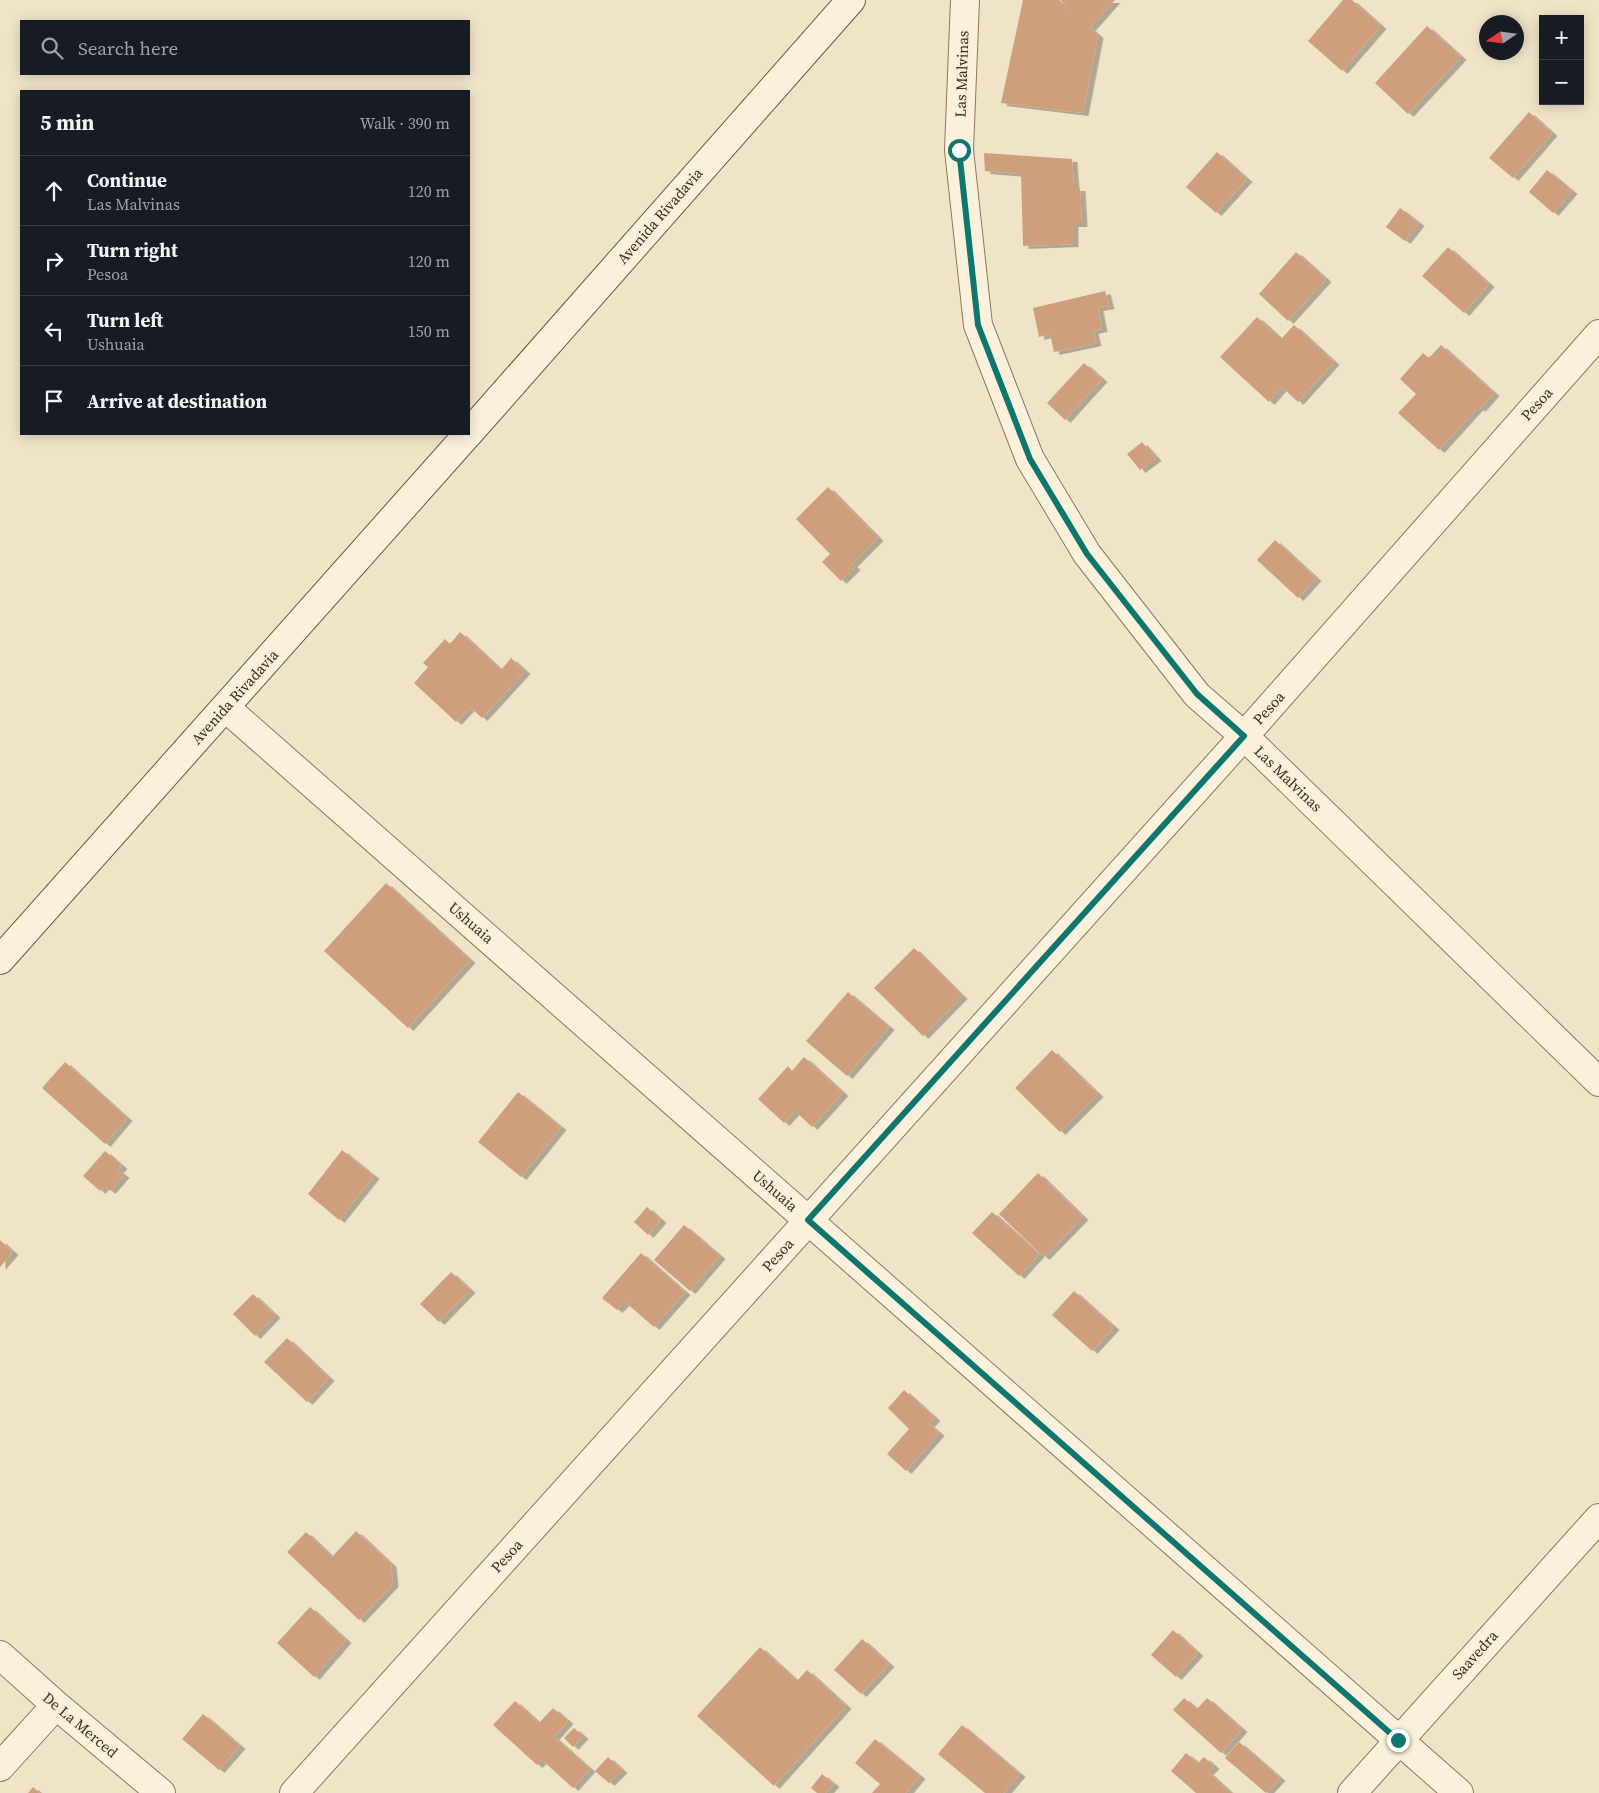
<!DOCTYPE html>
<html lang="en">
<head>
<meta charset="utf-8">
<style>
	:root { --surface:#171b24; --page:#242831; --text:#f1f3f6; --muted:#9ea1a6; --line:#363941 }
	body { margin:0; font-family:"Source Serif 4",serif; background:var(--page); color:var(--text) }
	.controls { position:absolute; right:15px; top:15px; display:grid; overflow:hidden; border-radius:0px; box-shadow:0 2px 12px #0003 }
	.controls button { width:45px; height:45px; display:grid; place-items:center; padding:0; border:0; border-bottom:1px solid var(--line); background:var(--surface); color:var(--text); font:25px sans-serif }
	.compass { position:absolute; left:1479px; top:15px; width:45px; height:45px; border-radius:50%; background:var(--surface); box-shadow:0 2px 12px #0003; rotate:257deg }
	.stop { position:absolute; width:15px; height:15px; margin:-11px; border:4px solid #0f766e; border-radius:50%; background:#fff }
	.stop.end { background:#0f766e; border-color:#fff; box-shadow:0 1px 5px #0008 }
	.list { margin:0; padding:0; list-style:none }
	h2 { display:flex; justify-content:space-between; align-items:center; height:65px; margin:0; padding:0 20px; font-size:21px }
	h2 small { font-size:16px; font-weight:400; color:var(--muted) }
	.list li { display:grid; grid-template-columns:32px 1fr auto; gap:15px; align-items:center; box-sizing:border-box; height:70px; padding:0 20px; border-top:1px solid var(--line) }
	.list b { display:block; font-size:19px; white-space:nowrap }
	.list p { margin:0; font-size:16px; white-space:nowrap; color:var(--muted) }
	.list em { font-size:16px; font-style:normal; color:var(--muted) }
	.icon { flex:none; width:28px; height:28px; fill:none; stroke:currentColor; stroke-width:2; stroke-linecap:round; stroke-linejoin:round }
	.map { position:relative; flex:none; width:1599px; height:1793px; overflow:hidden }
	.search { position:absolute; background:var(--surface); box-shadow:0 2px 12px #0003; left:20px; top:20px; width:450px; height:55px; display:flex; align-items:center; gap:12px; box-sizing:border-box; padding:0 18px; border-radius:0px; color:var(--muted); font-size:19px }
	.panel { position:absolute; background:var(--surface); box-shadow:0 2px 12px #0003; left:20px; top:90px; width:450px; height:345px; border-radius:0px }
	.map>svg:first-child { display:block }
	.building { fill:#cf9f7d; filter:url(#shadow) }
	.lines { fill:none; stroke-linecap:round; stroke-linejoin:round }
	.street-casing { stroke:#8d765c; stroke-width:30 }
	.secondary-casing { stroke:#6f573f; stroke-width:30 }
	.street { stroke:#faf1dc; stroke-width:28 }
	.secondary { stroke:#faf1dc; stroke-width:28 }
	.route { stroke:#0f766e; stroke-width:6 }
	.labels { text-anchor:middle; stroke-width:4; stroke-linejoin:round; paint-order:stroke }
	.street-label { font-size:15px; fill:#3d2e20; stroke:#f7eed8 }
</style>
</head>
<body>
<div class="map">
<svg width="1599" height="1793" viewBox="0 0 1599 1793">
	<defs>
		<filter id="shadow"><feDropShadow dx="5.5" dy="3" stdDeviation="0" flood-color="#0004"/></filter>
	</defs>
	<rect width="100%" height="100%" fill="#f0e4c8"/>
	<path class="building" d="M 1023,0 L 1059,0 L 1080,19 L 1060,0 L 1115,0 L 1090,28 L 1098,35 L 1083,113 L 1001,103 Z
		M 1343,0 L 1352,0 L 1381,26 L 1342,71 L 1308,41 Z
		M 1427,26 L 1461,57 L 1408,114 L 1375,83 Z
		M 1529,112 L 1552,133 L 1513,178 L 1489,158 Z
		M 1217,152 L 1247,179 L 1216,213 L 1186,187 Z
		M 984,153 L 1072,159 L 1074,188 L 1080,188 L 1082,224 L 1073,224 L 1073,244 L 1023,246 L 1021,174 L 985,171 Z
		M 1547,170 L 1572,191 L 1553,213 L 1529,192 Z
		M 1400,208 L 1419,223 L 1405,241 L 1386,227 Z
		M 1448,247 L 1489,284 L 1464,313 L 1422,276 Z
		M 1296,252 L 1326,279 L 1288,321 L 1259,294 Z
		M 1105,291 L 1109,306 L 1098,308 L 1102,329 L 1093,331 L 1096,343 L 1054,352 L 1050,334 L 1039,337 L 1033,308 Z
		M 1257,317 L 1281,339 L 1294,325 L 1334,362 L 1298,402 L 1282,387 L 1269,402 L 1220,357 Z
		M 1441,345 L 1494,393 L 1480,409 L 1478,407 L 1439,450 L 1398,413 L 1416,394 L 1400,379 L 1423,353 L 1429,358 Z
		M 1084,363 L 1102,379 L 1065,420 L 1047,403 Z
		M 1142,442 L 1156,458 L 1140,470 L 1127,454 Z
		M 828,487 L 878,538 L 852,564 L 855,567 L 841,581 L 822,562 L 830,554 L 796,519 Z
		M 1275,540 L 1316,578 L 1298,598 L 1257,560 Z
		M 460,632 L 501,670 L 511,658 L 525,671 L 482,718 L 470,707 L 456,722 L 414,683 L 428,667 L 423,663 L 445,639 L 450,644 Z
		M 386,883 L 470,960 L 408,1028 L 324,951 Z
		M 914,948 L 962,996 L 923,1036 L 874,988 Z
		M 848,992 L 889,1027 L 847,1076 L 806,1041 Z
		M 1052,1050 L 1098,1094 L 1060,1132 L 1015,1088 Z
		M 804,1057 L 843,1093 L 812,1127 L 795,1111 L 784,1123 L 758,1099 L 788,1066 L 792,1071 Z
		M 65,1062 L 127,1118 L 105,1144 L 42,1088 Z
		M 518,1092 L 561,1127 L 521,1177 L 478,1142 Z
		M 342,1150 L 374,1176 L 339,1220 L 308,1194 Z
		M 105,1151 L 122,1166 L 118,1170 L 124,1175 L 110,1191 L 104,1186 L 100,1191 L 83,1176 Z
		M 1038,1173 L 1083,1217 L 1044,1257 L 999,1214 Z
		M 647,1207 L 661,1220 L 648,1235 L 634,1222 Z
		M 992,1212 L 1039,1254 L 1019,1276 L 972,1233 Z
		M 684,1225 L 720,1256 L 690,1291 L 654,1260 Z
		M 0,1240 L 13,1252 L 0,1267 Z
		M 641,1253 L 685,1292 L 654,1327 L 625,1302 L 617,1310 L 602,1298 Z
		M 451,1272 L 470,1290 L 439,1322 L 420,1304 Z
		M 1074,1291 L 1114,1327 L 1092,1351 L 1052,1315 Z
		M 253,1294 L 275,1315 L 255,1336 L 233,1314 Z
		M 287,1338 L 329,1378 L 307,1402 L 264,1362 Z
		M 904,1390 L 935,1418 L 929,1424 L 939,1433 L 906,1471 L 887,1454 L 909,1429 L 888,1408 Z
		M 356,1531 L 391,1564 L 393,1584 L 359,1620 L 287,1552 L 306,1532 L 332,1557 Z
		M 310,1607 L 346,1640 L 314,1677 L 277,1643 Z
		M 1173,1630 L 1198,1653 L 1176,1677 L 1151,1655 Z
		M 862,1639 L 889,1664 L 861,1694 L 834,1670 Z
		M 760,1647 L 797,1681 L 807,1670 L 846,1706 L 774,1786 L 697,1716 Z
		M 1184,1698 L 1197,1709 L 1207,1698 L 1242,1729 L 1221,1753 L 1173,1710 Z
		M 515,1701 L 539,1723 L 553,1708 L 568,1721 L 554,1737 L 590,1769 L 573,1788 L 542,1760 L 537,1765 L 493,1725 Z
		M 203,1714 L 240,1746 L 219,1770 L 182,1739 Z
		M 962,1725 L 1020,1774 L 1004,1793 L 985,1793 L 938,1754 Z
		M 574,1728 L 583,1736 L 573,1747 L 564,1738 Z
		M 875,1739 L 920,1776 L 906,1793 L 872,1793 L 880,1784 L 855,1763 Z
		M 1239,1742 L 1280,1778 L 1266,1793 L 1225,1758 Z
		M 1186,1753 L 1198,1763 L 1204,1757 L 1214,1766 L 1208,1772 L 1231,1793 L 1196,1793 L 1171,1771 Z
		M 608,1757 L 622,1770 L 609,1783 L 595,1771 Z
		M 822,1774 L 834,1784 L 826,1793 L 817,1793 L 811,1788 Z
		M 33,1787 L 40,1793 L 28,1793 Z"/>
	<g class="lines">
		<defs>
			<path id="street" d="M 965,0 L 959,150 L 978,325 L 1030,459 L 1087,554 L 1197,695 L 1244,736 L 1599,1082
				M 226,708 L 1459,1793
				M 0,1655 L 56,1705 L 161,1793
				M 0,1767 L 56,1705
				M 294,1793 L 1244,736 L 1599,334
				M 1352,1793 L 1599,1518"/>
			<path id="secondary" d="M 469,433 L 851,0
				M 0,960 L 468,434"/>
		</defs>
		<use href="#street" class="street-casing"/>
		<use href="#secondary" class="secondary-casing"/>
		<use href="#street" class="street"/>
		<use href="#secondary" class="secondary"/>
	</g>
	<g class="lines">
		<path class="route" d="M 959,150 L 978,325 L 1030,459 L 1087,554 L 1197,694 L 1244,736 L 808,1220 L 1398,1740"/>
	</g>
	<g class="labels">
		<g class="street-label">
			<text transform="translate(962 74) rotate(-88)" y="5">Las Malvinas</text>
			<text transform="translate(660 216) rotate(-49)" y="5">Avenida Rivadavia</text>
			<text transform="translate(1537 404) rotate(-48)" y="5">Pesoa</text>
			<text transform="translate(235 697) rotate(-48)" y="5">Avenida Rivadavia</text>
			<text transform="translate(1269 708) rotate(-48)" y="5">Pesoa</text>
			<text transform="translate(1288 779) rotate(44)" y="5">Las Malvinas</text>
			<text transform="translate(471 923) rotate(41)" y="5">Ushuaia</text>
			<text transform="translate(775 1191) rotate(41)" y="5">Ushuaia</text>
			<text transform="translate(778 1255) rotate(-48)" y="5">Pesoa</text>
			<text transform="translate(507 1556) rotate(-48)" y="5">Pesoa</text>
			<text transform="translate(1475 1655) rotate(-48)" y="5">Saavedra</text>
			<text transform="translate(80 1725) rotate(40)" y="5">De La Merced</text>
		</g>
	</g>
</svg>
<div class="controls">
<button>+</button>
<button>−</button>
</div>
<svg class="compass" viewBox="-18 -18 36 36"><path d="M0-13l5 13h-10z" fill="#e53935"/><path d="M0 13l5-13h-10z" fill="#9ea1a6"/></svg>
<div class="stop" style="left:959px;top:150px"></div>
<div class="stop end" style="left:1398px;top:1740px"></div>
<div class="search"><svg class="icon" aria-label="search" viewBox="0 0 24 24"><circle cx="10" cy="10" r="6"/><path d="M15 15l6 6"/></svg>Search here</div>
<section class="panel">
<h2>5 min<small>Walk · 390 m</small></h2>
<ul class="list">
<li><svg class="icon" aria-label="ahead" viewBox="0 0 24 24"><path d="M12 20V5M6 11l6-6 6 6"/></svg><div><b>Continue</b><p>Las Malvinas</p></div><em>120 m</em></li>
<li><svg class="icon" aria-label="right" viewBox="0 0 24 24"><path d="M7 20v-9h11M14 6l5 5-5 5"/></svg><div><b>Turn right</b><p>Pesoa</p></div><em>120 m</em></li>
<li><svg class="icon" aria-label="left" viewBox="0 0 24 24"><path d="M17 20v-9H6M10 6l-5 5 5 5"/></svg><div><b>Turn left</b><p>Ushuaia</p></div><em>150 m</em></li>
<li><svg class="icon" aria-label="arrive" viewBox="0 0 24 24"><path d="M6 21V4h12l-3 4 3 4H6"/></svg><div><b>Arrive at destination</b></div></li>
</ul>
</section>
</div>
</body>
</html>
